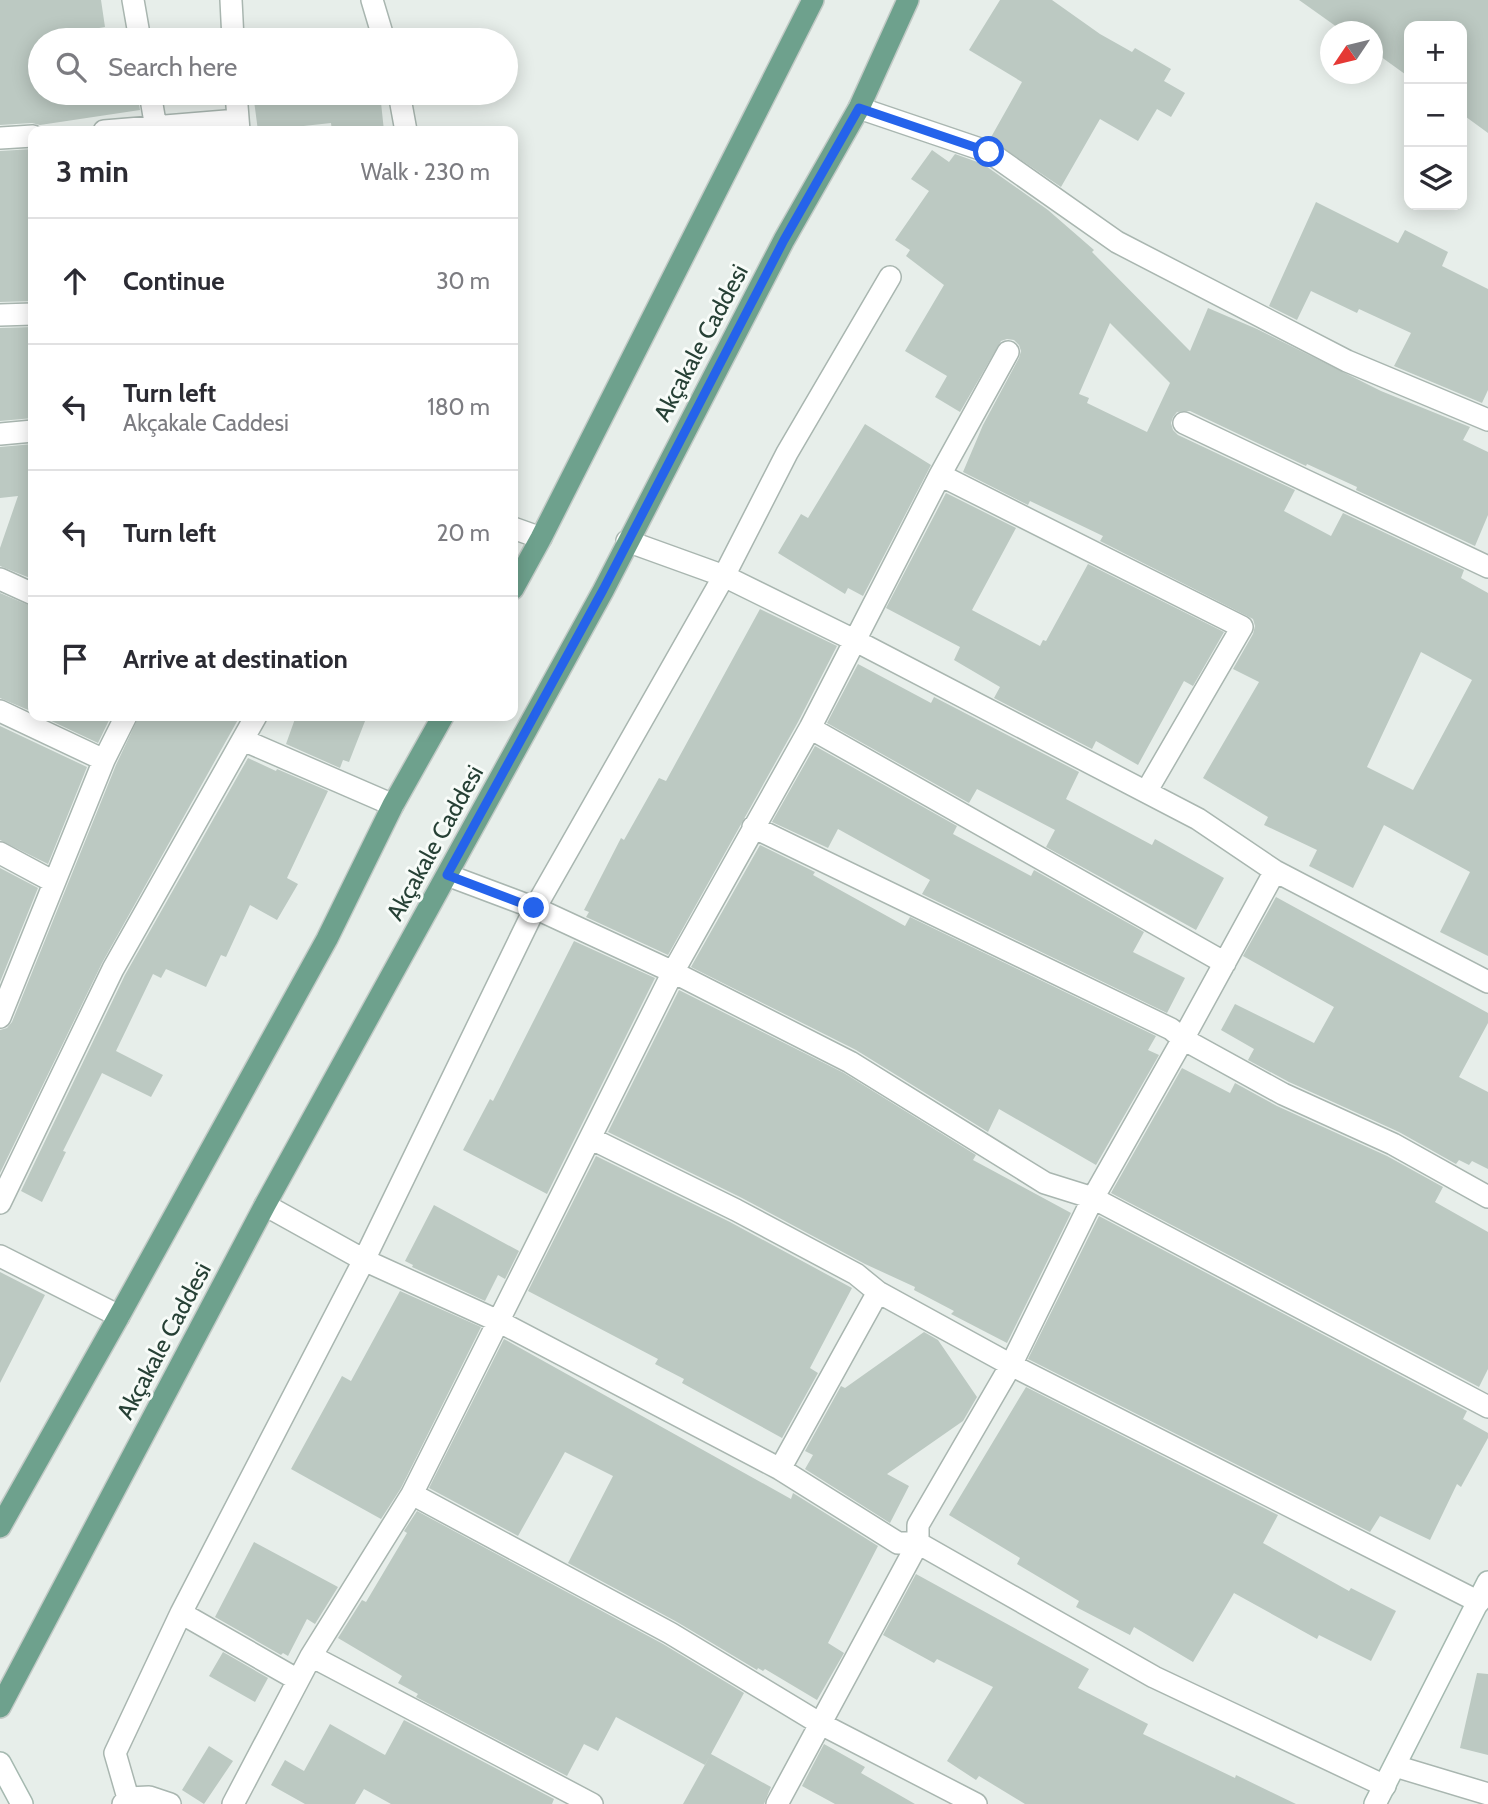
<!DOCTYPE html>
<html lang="en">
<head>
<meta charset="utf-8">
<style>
	:root { --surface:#fff; --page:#f2f2f3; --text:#2b2b33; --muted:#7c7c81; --line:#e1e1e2 }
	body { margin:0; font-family:Cabin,sans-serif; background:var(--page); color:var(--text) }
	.controls { position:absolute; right:21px; top:21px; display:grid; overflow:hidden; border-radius:14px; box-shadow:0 4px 18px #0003 }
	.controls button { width:63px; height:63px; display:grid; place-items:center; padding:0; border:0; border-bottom:2px solid var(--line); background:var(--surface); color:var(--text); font:35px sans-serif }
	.compass { position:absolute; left:1320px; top:21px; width:63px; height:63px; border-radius:50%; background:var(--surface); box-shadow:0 4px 18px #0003; rotate:235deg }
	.stop { position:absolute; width:21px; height:21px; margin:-16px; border:5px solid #2563eb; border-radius:50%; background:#fff }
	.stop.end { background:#2563eb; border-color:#fff; box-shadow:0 2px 7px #0008 }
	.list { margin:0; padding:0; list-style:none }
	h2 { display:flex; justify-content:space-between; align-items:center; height:91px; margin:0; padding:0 28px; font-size:30px }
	h2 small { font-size:23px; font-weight:400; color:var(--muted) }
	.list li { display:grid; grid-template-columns:46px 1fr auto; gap:21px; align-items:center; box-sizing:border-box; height:126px; padding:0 28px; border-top:2px solid var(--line) }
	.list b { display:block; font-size:26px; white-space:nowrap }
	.list p { margin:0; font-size:23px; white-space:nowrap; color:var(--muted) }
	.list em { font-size:23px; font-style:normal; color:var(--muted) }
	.icon { flex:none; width:38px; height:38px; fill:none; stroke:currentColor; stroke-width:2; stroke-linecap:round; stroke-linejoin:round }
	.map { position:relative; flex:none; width:1488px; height:1804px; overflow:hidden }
	.search { position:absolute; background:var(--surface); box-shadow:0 4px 18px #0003; left:28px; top:28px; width:490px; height:77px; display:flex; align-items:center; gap:18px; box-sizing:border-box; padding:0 24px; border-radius:38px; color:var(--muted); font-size:26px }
	.panel { position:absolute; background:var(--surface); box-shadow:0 4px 18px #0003; left:28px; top:126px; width:490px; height:595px; border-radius:14px }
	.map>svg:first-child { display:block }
	.building { fill:#bcc9c2; fill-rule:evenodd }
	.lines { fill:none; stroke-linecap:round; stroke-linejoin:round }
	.street-casing { stroke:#a9b6b0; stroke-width:24 }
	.secondary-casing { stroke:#a5b9b0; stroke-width:24 }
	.primary-casing { stroke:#c2cac6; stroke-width:24 }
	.street { stroke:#fff; stroke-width:21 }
	.secondary { stroke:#fff; stroke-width:21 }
	.primary { stroke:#6ea18d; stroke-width:21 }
	.route { stroke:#2563eb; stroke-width:9 }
	.labels { text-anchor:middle; stroke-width:6; stroke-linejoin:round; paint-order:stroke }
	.street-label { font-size:24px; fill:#264035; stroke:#f7fbf8 }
</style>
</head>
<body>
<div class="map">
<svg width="1488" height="1804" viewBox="0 0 1488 1804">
	<rect width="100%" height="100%" fill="#e7eeea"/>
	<path class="building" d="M 0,0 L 101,0 L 105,27 L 40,38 L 40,93 L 137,93 L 140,110 L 40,125 L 32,123 L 0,125 Z
		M 1000,0 L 1052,0 L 1100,34 L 1132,52 L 1135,48 L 1171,69 L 1164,81 L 1185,93 L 1171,117 L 1157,109 L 1138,141 L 1100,119 L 1061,187 L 990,139 L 1022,82 L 969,50 Z
		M 1299,0 L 1488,0 L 1488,133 L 1462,114 L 1462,26 L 1409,26 L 1409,77 L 1373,51 L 1373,32 L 1344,32 Z
		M 253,93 L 380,93 L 384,131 L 332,131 L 331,123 L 258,131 Z
		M 33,149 L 33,301 L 0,302 L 0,151 Z
		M 932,150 L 949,162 L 955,154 L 983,164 L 1048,210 L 1094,250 L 1092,252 L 1190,351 L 1208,308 L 1257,329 L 1381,391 L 1470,427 L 1463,440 L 1488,452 L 1488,515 L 1475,546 L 1356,490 L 1357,487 L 1307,464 L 1306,466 L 1190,411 L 1177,412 L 1173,417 L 1171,423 L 1173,430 L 1178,435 L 1295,490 L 1284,511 L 1331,536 L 1343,513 L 1464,570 L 1461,578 L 1488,593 L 1488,956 L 1440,932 L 1470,872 L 1384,825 L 1353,888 L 1309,866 L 1317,850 L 1264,825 L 1268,817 L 1203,778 L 1259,682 L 1233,669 L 1253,634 L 1255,626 L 1253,619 L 1100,541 L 1103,536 L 1030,501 L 1028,505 L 963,472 L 983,425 L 1019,358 L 1021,351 L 1019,345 L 1014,340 L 1007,339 L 1001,341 L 960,412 L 935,397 L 947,376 L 905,351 L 944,285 L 906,256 L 910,250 L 895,240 L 929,191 L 911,179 ZM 1110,323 L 1170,383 L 1147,432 L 1087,403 L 1089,398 L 1079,394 ZM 1421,652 L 1472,680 L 1413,790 L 1367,767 Z
		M 1316,202 L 1398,243 L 1405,230 L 1448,252 L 1442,266 L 1488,289 L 1488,390 L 1482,403 L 1394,366 L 1411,333 L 1359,309 L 1357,313 L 1311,291 L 1297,320 L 1269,306 Z
		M 33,327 L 33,418 L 0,421 L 0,328 Z
		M 865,424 L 931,465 L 863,596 L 848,588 L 845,594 L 778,553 L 801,514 L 808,518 Z
		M 33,444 L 33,570 L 30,578 L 0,566 L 0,548 L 18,496 L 0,498 L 0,447 Z
		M 946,493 L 1016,528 L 972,610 L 1040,646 L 1043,640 L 1046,641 L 1088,564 L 1224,632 L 1193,686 L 1184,681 L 1138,765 L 1096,741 L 1092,749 L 994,698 L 1000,687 L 954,660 L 960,647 L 886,608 Z
		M 0,593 L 33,607 L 33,712 L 0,698 Z
		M 760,609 L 837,646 L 798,722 L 668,955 L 586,917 L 589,912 L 584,910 L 621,838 L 624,840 L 659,778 L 666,781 Z
		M 858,664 L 931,703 L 934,697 L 1079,772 L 1066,799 L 1152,845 L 1155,839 L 1224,878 L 1196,930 L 1046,847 L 1055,830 L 977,789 L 969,803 L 827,723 Z
		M 41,716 L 111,716 L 98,743 Z
		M 139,716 L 240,716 L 102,963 L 0,1173 L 0,1030 L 7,1028 L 12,1022 L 116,765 Z
		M 296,716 L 367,716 L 349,762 L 343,760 L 340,768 L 286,744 Z
		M 0,726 L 87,767 L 48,864 L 0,840 Z
		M 815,746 L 957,826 L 953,834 L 1031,876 L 1034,870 L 1144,932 L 1133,952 L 1185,978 L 1167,1013 L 922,894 L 930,880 L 838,829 L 828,848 L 772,822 Z
		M 248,758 L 276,771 L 277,769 L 328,791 L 287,878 L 298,884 L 277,920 L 250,905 L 226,957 L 221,955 L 206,987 L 166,969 L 161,978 L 153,974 L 116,1051 L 163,1075 L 151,1097 L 102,1073 L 63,1151 L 66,1152 L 42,1202 L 21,1191 L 125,975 Z
		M 760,845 L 815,872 L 813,875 L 905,926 L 910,917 L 1156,1036 L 1148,1050 L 1159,1055 L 1096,1165 L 999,1109 L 988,1132 L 856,1050 L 691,967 Z
		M 0,868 L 38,888 L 0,982 Z
		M 1276,897 L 1488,1013 L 1488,1023 L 1459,1077 L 1488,1092 L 1488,1169 L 1472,1161 L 1469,1165 L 1459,1160 L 1456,1164 L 1399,1132 L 1289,1082 L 1248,1060 L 1254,1049 L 1221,1030 L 1235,1004 L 1314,1043 L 1334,1007 L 1243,956 Z
		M 574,941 L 655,978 L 547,1194 L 463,1150 L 490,1099 L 493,1101 Z
		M 679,990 L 844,1073 L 976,1155 L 973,1160 L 1071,1213 L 1007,1343 L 951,1314 L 954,1311 L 914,1290 L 915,1287 L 865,1264 L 742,1198 L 608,1132 Z
		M 1182,1068 L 1230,1093 L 1235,1083 L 1277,1106 L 1387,1156 L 1443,1187 L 1435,1202 L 1488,1232 L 1488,1369 L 1479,1387 L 1111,1193 Z
		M 596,1156 L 730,1222 L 852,1288 L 810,1368 L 818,1373 L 782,1438 L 682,1383 L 684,1379 L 655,1364 L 658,1359 L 528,1291 Z
		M 434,1205 L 519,1251 L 505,1279 L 498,1275 L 485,1301 L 412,1267 L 413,1265 L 405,1261 Z
		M 1099,1216 L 1467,1411 L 1463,1419 L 1488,1433 L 1488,1438 L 1461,1487 L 1457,1484 L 1430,1540 L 1380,1516 L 1370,1532 L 1028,1359 Z
		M 0,1272 L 45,1295 L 0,1383 Z
		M 400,1291 L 481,1327 L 401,1488 L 381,1519 L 291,1469 L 342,1376 L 351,1381 Z
		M 924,1332 L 938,1340 L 977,1397 L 963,1421 L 887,1474 L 909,1486 L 890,1523 L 805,1469 L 813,1455 L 805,1451 L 841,1386 L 845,1388 Z
		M 504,1339 L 791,1499 L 793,1493 L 878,1546 L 828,1643 L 844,1653 L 817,1700 L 765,1669 L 763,1671 L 758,1668 L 757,1670 L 677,1622 L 568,1563 L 613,1476 L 565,1452 L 518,1536 L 429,1488 Z
		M 1026,1387 L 1278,1515 L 1263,1543 L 1349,1591 L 1351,1588 L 1396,1611 L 1371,1661 L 1319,1635 L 1317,1639 L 1234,1593 L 1193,1662 L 1134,1627 L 1130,1635 L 1076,1607 L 1079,1601 L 1017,1564 L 1020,1558 L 949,1515 Z
		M 417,1511 L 663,1644 L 744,1693 L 705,1765 L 616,1717 L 598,1751 L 584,1744 L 567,1776 L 416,1697 L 418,1694 L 398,1683 L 402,1676 L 338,1638 L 362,1600 L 366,1602 L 407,1533 L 404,1531 Z
		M 254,1542 L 338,1587 L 315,1624 L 307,1619 L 288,1656 L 283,1653 L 281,1655 L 215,1617 Z
		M 916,1574 L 1089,1669 L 1078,1688 L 1148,1724 L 1143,1734 L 1235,1778 L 1236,1775 L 1296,1804 L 1025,1804 L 979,1776 L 976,1780 L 947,1761 L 993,1687 L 937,1659 L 934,1663 L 883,1635 Z
		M 223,1652 L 268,1678 L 255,1702 L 209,1676 Z
		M 1477,1673 L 1488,1674 L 1488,1755 L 1460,1748 Z
		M 404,1720 L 554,1799 L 552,1804 L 391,1804 L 364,1789 L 355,1804 L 305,1804 L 271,1785 L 285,1760 L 304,1771 L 330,1724 L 385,1755 Z
		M 824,1744 L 865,1767 L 861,1773 L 915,1804 L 835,1804 L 802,1786 Z
		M 209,1746 L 233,1761 L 204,1804 L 182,1790 Z
		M 711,1754 L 771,1787 L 764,1804 L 683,1804 Z"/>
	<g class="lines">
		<defs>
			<path id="street" d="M 133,0 L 140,40
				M 231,0 L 233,40
				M 372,0 L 384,40
				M 150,93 L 156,128
				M 236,93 L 239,131
				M 399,93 L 406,131
				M 859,108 L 989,152 L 1117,242 L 1347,361 L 1488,420
				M 104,131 L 238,120
				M 0,138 L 33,136
				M 0,315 L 33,314
				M 1184,423 L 1488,567
				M 0,434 L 33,431
				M 940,475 L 1242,627 L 1146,792
				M 513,528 L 541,538
				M 627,541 L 724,576 L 856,641 L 1198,819 L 1275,871 L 1488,982
				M 0,579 L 33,594
				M 0,711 L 104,760
				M 810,728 L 1225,963
				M 243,740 L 393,805
				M 753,827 L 1171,1029 L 1183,1039 L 1283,1094 L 1393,1144 L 1488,1197
				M 0,853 L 54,882
				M 447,875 L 535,908 L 673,972 L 850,1062 L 1045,1183 L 1093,1198 L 1488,1407
				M 0,1017 L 104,760 L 126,716
				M 592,1139 L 736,1210 L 856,1274 L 878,1292 L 1011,1365 L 1479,1602
				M 0,1203 L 113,969 L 256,716
				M 265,1205 L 364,1260 L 498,1321 L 780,1469 L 898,1543 L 918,1543 L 1154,1677 L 1385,1786
				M 0,1256 L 119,1316
				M 780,1469 L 878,1292
				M 311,1656 L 412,1494
				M 298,1680 L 181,1613 L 364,1260 L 535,908 L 724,576 L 787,453 L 890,277
				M 1395,1766 L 1488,1794
				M 128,1798 L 115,1753 L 181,1613
				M 123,1804 L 128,1798 L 149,1797 L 170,1804
				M 233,1804 L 311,1656 L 592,1804
				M 777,1804 L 918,1543 L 918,1525 L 1011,1365 L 1093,1198 L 1183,1039 L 1275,871
				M 976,1804 L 819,1723 L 670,1633 L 412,1494 L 673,972 L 810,728 L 940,475 L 1008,352"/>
			<path id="secondary" d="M 0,1763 L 22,1804
				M 1375,1804 L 1488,1582"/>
			<path id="primary" d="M 513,589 L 541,538 L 813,0
				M 0,1527 L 119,1316 L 327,939 L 393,805 L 443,716
				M 0,1707 L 265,1205 L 603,591 L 784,240 L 859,108 L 908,0"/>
		</defs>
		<use href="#street" class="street-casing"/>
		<use href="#secondary" class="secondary-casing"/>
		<use href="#primary" class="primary-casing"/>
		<use href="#street" class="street"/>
		<use href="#secondary" class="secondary"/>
		<use href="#primary" class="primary"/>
	</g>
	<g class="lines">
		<path class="route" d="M 534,908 L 447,875 L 603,590 L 784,240 L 859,108 L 989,152"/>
	</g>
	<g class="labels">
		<g class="street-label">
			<text transform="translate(701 343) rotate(-62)" y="8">Akçakale Caddesi</text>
			<text transform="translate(435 843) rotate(-61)" y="8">Akçakale Caddesi</text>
			<text transform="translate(164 1341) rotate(-62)" y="8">Akçakale Caddesi</text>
		</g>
	</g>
</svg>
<div class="controls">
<button>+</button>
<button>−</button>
<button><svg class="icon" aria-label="layers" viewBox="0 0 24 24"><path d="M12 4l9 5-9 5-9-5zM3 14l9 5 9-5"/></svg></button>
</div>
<svg class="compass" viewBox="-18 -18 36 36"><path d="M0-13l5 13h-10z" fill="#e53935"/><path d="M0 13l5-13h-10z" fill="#7c7c81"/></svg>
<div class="stop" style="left:989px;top:152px"></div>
<div class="stop end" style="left:534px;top:908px"></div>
<div class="search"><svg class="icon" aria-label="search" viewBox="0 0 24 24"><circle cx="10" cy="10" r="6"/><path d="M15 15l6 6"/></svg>Search here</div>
<section class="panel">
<h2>3 min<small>Walk · 230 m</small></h2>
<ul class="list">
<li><svg class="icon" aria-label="ahead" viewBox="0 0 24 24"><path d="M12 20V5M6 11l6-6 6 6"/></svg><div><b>Continue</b></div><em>30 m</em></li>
<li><svg class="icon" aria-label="left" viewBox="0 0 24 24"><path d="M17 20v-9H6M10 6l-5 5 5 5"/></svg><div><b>Turn left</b><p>Akçakale Caddesi</p></div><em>180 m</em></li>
<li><svg class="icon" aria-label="left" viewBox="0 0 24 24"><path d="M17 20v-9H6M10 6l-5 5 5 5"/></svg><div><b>Turn left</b></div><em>20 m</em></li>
<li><svg class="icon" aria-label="arrive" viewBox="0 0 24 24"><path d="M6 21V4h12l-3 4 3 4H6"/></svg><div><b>Arrive at destination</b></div></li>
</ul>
</section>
</div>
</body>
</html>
